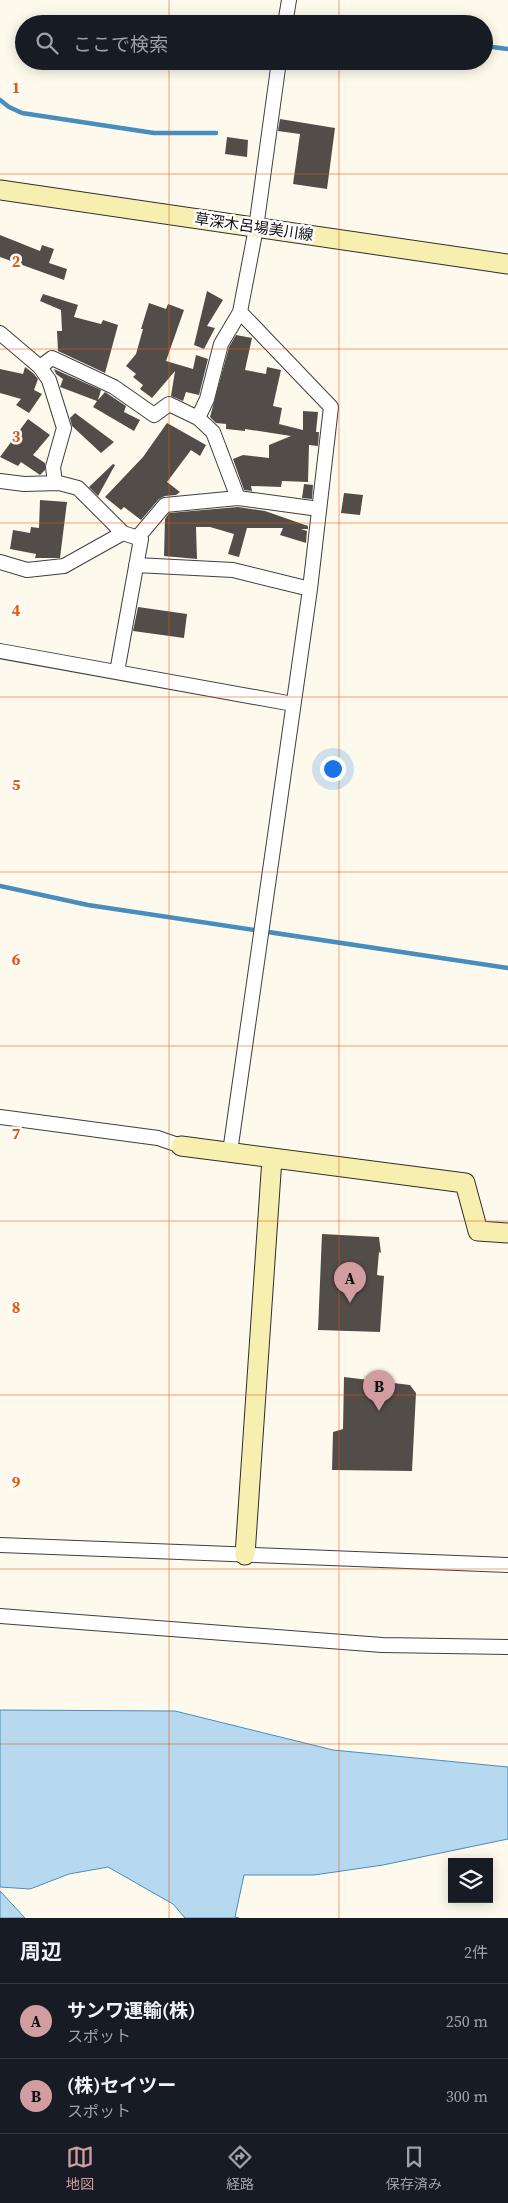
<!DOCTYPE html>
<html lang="ja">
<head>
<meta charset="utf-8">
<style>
	:root { --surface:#171b24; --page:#242831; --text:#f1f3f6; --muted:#9ea1a6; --line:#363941; --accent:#d29da1 }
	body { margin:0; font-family:"Source Serif 4","Noto Sans JP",serif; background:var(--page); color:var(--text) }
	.controls { position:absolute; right:15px; bottom:15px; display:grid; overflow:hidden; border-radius:0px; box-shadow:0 2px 12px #0003 }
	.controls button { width:45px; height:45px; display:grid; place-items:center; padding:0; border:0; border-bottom:1px solid var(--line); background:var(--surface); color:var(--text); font:25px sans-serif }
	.you { position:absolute; left:332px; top:768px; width:18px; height:18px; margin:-12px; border:4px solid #fff; border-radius:50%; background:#1a73e8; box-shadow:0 0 0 8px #1a73e833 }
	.badge { display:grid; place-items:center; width:32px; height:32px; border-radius:50%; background:var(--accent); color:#111; font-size:16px; font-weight:700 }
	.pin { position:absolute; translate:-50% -41px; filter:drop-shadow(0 1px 2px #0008) }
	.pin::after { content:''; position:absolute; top:26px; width:18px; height:15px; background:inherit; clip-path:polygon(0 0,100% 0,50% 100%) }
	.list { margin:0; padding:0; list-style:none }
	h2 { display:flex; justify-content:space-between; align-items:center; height:65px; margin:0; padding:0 20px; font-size:21px }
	h2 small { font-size:16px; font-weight:400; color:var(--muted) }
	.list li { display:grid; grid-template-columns:32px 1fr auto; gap:15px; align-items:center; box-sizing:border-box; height:75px; padding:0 20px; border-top:1px solid var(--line) }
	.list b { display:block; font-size:19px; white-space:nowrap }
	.list p { margin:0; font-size:16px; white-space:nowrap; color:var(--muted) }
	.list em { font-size:16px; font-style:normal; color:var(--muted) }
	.icon { flex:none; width:28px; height:28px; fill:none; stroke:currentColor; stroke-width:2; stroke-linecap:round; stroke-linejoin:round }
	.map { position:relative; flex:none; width:508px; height:1918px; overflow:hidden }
	.search { position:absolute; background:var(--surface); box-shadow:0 2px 12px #0003; left:15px; right:15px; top:15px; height:55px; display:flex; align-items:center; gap:12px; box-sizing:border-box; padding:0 18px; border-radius:28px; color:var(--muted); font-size:19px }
	.sheet { height:215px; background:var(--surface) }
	nav { display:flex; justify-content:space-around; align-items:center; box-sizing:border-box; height:70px; border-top:1px solid var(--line); background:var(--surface); font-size:14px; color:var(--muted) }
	nav a { display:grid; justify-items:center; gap:2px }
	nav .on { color:var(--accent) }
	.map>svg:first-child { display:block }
	.water { fill:#b7d9ef; stroke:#478dbd }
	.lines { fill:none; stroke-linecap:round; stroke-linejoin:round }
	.stream { stroke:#478dbd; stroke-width:4.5 }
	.building { fill:#534d4a }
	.street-casing { stroke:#3f3f3f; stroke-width:16 }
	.secondary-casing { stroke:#2e2e2e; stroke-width:21 }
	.street { stroke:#fff; stroke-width:14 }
	.secondary { stroke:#f6efaf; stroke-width:19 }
	.grid { fill:none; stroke:#e8590c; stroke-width:1; stroke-opacity:0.55 }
	.labels { text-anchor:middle; stroke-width:5; stroke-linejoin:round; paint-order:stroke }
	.street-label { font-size:15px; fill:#0c0c0c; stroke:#fff }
	.grid-label { font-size:16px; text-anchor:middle; font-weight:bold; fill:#e8590c; stroke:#fff; stroke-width:5; stroke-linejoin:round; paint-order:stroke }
</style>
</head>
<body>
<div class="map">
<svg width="508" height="1918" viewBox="0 0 508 1918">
	<rect width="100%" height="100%" fill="#fdfaed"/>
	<path class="water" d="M 0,1710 L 175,1711 L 333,1750 L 508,1767 L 508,1839 L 383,1865 L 314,1875 L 244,1875 L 235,1917 L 239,1918 L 185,1918 L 173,1904 L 108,1867 L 69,1874 L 30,1889 L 0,1887 Z
		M 0,1891 L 25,1918 L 0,1918 Z"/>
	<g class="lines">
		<path class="stream" d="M 292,19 L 333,24
			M 484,46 L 508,49
			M 0,100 L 9,107 L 22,113 L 154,133 L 216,133
			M 0,886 L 88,905 L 508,968"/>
	</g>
	<path class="building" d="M 280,119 L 335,128 L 327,189 L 293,184 L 300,134 L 278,131 Z
		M 227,137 L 248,140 L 247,157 L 225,154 Z
		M 0,235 L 40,251 L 42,245 L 54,249 L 49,263 L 67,269 L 64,280 L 0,257 Z
		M 207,291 L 223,300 L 207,326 L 215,328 L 204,349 L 194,345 Z
		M 43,294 L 78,305 L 74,317 L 101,324 L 103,320 L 118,325 L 105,373 L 58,351 L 57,331 L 62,331 L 61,310 L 40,301 Z
		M 149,303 L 166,309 L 168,304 L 184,310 L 166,361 L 193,369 L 196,355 L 208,359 L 199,395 L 186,392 L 183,401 L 171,396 L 175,371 L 152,398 L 140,389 L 143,385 L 133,377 L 136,374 L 126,366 L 136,354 L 143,329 L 141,329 Z
		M 236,335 L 252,338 L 245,370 L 266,374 L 267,367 L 281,370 L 273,406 L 282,408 L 279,424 L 303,430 L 303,411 L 318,412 L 316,432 L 319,432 L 318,446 L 309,445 L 308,482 L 282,481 L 281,487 L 251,486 L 252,491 L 244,490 L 233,459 L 243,455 L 269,458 L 269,445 L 291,436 L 245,429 L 245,431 L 226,429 L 226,424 L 216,423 L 210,417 L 229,347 Z
		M 25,367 L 33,373 L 38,379 L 34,390 L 42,394 L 29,413 L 16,405 L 21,399 L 0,393 L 0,369 L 23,374 Z
		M 54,369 L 101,390 L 98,400 L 105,392 L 126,406 L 124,412 L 140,420 L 134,431 L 93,407 L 97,401 L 60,387 L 63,379 L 56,374 Z
		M 75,413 L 114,442 L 101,453 L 72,426 L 70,418 Z
		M 28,419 L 50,435 L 33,455 L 45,463 L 45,470 L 40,475 L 21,462 L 18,466 L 0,457 Z
		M 167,423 L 206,445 L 200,456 L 191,450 L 167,482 L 180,492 L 176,495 L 165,496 L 159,499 L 141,520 L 124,507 L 121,510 L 105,497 L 143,457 Z
		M 113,464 L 115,465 L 98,496 L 89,487 Z
		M 304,484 L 313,485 L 312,499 L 302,498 Z
		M 344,493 L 363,495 L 360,515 L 341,513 Z
		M 40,500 L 67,502 L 60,558 L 35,558 L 36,554 L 10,549 L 13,530 L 30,533 L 31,527 L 39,528 Z
		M 238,507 L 265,511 L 308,526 L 308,529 L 301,529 L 307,531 L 306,543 L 280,535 L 283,528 L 247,528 L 239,557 L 228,554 L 234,534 L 210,527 L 196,527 L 197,559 L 164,556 L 165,519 L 169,513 Z
		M 138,607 L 187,614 L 184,638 L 133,631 Z
		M 322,1234 L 379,1237 L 381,1253 L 379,1252 L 377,1275 L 384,1276 L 380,1332 L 318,1330 Z
		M 344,1377 L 410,1385 L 416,1393 L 412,1471 L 332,1470 L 333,1432 L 343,1429 Z"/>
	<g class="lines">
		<defs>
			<path id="street" d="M 285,24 L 289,0
				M 0,333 L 40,367 L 52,358 L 114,387 L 154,415 L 169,404 L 198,418 L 207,399 L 221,344 L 240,312 L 256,228 L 279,61
				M 40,367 L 49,380 L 64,428 L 53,467 L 55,483
				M 198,418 L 213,432 L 238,498 L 319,509
				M 0,481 L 24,484 L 59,483 L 78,488 L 123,533 L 64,566 L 27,570 L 0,562
				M 138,537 L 165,505 L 238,498
				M 136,565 L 233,570 L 310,589
				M 0,651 L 293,704
				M 117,672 L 141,539 L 123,533
				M 0,1117 L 158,1138 L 181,1146
				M 230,1152 L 310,589 L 331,407 L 240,312
				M 0,1545 L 508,1565
				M 0,1616 L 382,1645 L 508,1647"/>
			<path id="secondary" d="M 0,190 L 508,264
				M 181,1146 L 465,1183 L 478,1231 L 508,1233
				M 245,1555 L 272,1158"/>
		</defs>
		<use href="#street" class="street-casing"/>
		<use href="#secondary" class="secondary-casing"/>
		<use href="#street" class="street"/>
		<use href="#secondary" class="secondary"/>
	</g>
	<path class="grid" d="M 169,0 L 169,24M 339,0 L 339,24M 169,61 L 169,1918M 339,61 L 339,1918M 0,174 L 508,174M 0,349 L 508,349M 0,523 L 508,523M 0,697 L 508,697M 0,872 L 508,872M 0,1046 L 508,1046M 0,1221 L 508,1221M 0,1395 L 508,1395M 0,1569 L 508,1569M 0,1744 L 508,1744"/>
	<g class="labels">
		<g class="street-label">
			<text transform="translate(254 227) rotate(8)" y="5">草深木呂場美川線</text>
		</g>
	</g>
	<g class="grid-label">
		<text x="16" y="93">1</text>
		<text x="16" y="267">2</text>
		<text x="16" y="442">3</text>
		<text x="16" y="616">4</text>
		<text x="16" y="790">5</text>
		<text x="16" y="965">6</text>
		<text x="16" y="1139">7</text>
		<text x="16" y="1313">8</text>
		<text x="16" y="1488">9</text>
	</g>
</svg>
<div class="controls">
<button><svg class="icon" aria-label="layers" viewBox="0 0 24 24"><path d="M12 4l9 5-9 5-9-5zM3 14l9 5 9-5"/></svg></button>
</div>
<div class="you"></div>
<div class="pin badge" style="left:350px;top:1303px">A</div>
<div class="pin badge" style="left:379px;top:1411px">B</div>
<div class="search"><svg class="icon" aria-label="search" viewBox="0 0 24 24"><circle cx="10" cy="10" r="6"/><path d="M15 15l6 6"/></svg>ここで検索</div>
</div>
<section class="sheet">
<h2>周辺<small>2件</small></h2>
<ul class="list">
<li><span class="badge">A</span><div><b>サンワ運輸(株)</b><p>スポット</p></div><em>250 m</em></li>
<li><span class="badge">B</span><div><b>(株)セイツー</b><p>スポット</p></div><em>300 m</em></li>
</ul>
</section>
<nav>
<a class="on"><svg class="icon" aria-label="map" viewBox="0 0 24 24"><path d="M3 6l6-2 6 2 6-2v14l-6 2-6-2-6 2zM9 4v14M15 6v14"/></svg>地図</a>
<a><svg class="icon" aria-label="directions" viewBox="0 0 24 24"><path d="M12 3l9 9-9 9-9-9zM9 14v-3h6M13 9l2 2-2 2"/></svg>経路</a>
<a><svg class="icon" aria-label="saved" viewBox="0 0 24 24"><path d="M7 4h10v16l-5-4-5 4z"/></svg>保存済み</a>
</nav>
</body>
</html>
